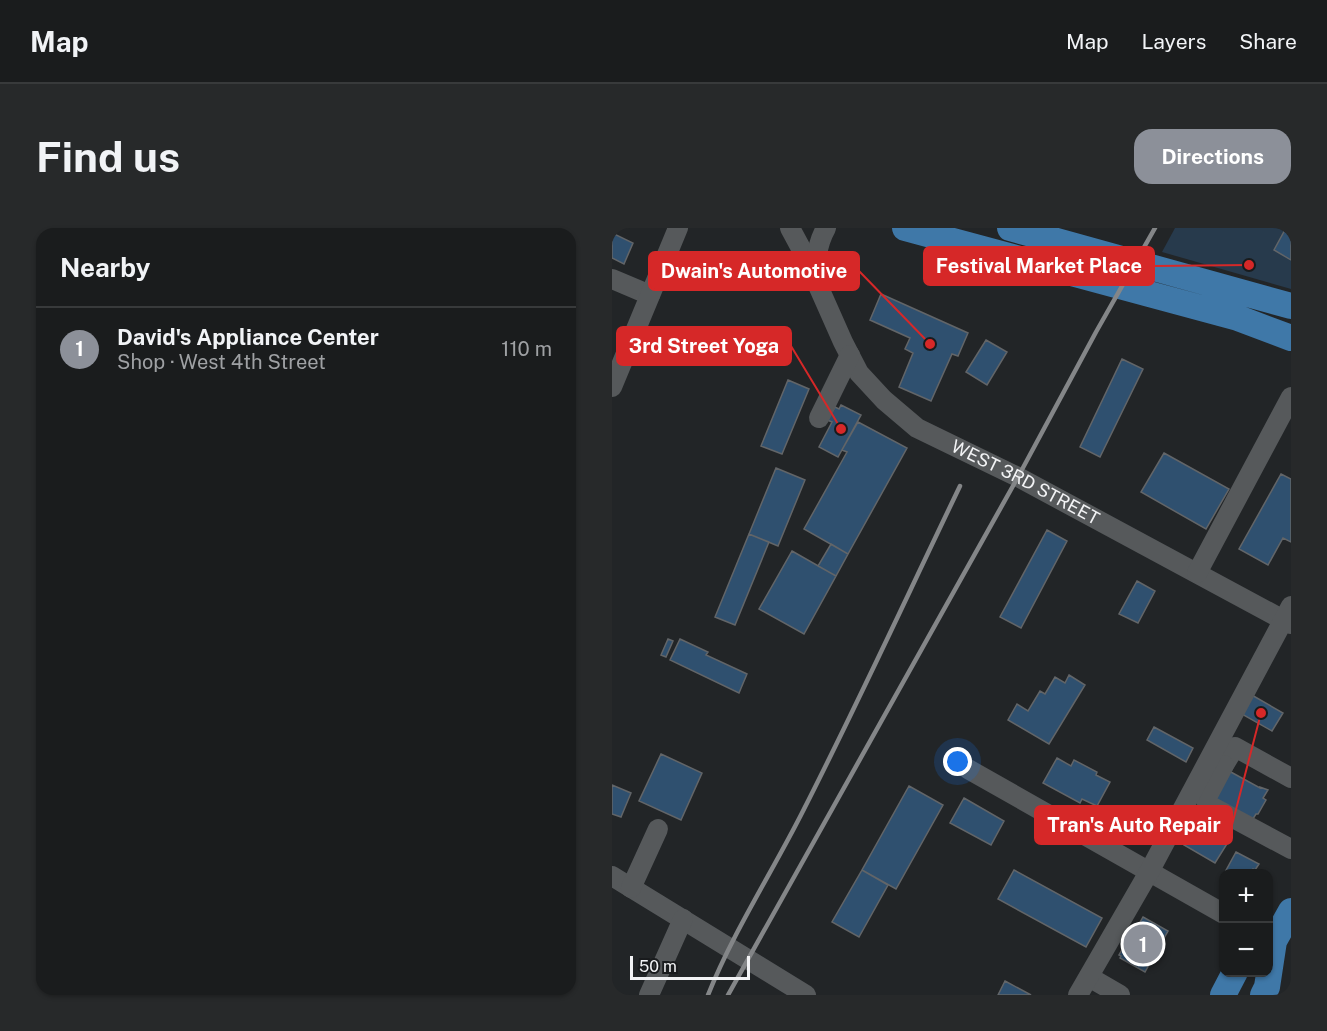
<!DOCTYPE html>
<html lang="en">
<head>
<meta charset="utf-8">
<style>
	:root { --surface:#1a1c1d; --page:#27292a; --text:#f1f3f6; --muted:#9fa1a4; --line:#383a3b; --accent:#8c9099 }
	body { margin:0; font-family:"Public Sans",sans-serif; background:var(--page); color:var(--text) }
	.controls { position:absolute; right:18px; bottom:18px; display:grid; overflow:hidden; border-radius:12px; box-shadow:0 2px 4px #0004 }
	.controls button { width:54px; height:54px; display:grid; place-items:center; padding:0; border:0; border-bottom:2px solid var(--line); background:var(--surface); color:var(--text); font:30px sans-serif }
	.scale { position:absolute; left:18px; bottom:15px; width:120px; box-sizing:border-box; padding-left:6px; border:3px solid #f2f3f5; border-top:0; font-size:16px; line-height:21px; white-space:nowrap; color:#f2f3f5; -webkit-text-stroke:4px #191b1d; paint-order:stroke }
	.you { position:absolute; left:346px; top:534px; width:21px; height:21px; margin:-15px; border:4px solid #fff; border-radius:50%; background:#1a73e8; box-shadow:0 0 0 9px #1a73e833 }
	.badge { display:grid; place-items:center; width:39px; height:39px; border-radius:50%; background:var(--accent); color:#fff; font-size:20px; font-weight:700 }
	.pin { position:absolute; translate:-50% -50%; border:3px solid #fff; box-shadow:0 2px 6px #0006 }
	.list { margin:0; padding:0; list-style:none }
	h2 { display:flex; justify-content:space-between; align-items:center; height:78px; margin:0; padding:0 24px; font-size:26px }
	h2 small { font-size:20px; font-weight:400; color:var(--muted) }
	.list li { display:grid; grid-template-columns:39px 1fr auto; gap:18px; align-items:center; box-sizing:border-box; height:84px; padding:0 24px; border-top:2px solid var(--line) }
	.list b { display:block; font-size:22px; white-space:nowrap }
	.list p { margin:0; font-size:20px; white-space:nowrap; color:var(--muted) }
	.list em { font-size:20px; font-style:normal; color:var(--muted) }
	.map { position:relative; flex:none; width:679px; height:767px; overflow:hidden; border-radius:18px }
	header { display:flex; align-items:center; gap:36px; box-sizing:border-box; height:84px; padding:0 30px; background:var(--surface); border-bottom:2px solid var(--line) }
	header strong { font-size:28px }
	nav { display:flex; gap:33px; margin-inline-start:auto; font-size:21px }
	.intro { display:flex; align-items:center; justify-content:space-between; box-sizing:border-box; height:144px; padding:0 36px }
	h1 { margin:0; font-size:42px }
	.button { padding:15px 27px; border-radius:18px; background:var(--accent); color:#fff; font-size:21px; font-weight:700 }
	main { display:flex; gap:36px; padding:0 36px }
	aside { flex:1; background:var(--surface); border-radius:18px; box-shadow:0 2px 4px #0004 }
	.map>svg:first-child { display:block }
	.green { fill:#273a4c }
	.building { fill:#2f506f; stroke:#626568; stroke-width:1.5 }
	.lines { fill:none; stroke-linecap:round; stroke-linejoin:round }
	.minor { stroke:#56595b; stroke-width:20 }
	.major { stroke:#3f78a8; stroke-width:26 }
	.rail { stroke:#848688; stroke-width:4.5 }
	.labels { text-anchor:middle; stroke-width:6; stroke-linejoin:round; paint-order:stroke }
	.street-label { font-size:18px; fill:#f2f3f5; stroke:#191b1d }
	.leader { fill:none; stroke:#d62828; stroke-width:2 }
	.callout-dot { fill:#d62828; stroke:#191b1d; stroke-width:2 }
	.callout { fill:#d62828; stroke:#d62828; stroke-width:2 }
	.callout-label { font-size:20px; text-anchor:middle; font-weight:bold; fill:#fff }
</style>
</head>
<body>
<header>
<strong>Map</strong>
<nav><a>Map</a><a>Layers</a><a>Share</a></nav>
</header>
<div class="intro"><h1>Find us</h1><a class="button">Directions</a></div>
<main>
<aside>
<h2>Nearby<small></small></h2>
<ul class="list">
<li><span class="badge">1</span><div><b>David's Appliance Center</b><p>Shop · West 4th Street</p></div><em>110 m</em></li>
</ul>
</aside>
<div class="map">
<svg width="679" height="767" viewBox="0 0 679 767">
	<rect width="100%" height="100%" fill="#222527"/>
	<path class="green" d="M 563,0 L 679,0 L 679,61 L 550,24 Z"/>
	<path class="building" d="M 674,0 L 679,0 L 679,32 L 662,22 Z
		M 0,5 L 21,15 L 12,36 L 0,30 Z
		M 269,66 L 356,105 L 346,128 L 340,126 L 319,173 L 287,159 L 301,125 L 293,121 L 298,110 L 258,92 Z
		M 374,112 L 395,124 L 375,157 L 354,144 Z
		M 510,131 L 531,141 L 488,229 L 468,219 Z
		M 176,152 L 197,161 L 170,226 L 149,218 Z
		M 229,177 L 249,187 L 226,229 L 207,219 L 220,194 L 215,192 L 223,179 L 227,181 Z
		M 246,194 L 295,220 L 236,326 L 192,301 L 235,224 L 230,222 Z
		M 552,225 L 617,261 L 594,301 L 529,264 Z
		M 164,240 L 193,252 L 166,318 L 137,306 Z
		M 669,246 L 679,251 L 679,314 L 671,310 L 656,337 L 627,321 Z
		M 435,302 L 455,313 L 409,400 L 388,389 Z
		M 137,306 L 157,314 L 123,397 L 103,389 Z
		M 219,316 L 236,326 L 224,348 L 206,338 Z
		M 180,323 L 224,348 L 192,406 L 147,381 Z
		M 525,353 L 543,363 L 526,395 L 507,386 Z
		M 56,411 L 61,413 L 54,429 L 49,427 Z
		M 68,411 L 96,424 L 94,427 L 135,446 L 127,465 L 58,432 Z
		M 457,447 L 473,457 L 437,516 L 396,492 L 405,476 L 416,483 L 428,463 L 433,466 L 443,449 L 453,455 Z
		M 638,466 L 671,485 L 660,503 L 628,485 Z
		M 542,499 L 581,520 L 574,534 L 535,512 Z
		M 49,526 L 90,545 L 69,592 L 27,573 Z
		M 445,530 L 459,538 L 462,532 L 485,544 L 484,547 L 498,554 L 485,578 L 470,571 L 468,575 L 431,555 Z
		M 617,543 L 648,560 L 648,559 L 656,562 L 651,570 L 654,572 L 646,586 L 644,586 L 639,594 L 601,572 Z
		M 0,557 L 19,565 L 9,589 L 0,586 Z
		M 297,558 L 331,577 L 284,661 L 250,642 Z
		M 352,570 L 392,593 L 379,617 L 338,595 Z
		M 587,592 L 618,611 L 603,635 L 572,617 Z
		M 624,624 L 647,636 L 643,642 L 641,641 L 638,646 L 612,646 Z
		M 250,642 L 276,657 L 247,709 L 220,694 Z
		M 402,642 L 490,690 L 474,719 L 386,671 Z
		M 531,689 L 556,703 L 533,744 L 508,730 L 509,728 L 507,727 L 521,702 L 523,703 Z
		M 393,753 L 419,767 L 386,767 Z"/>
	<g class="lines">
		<g class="minor">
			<path id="s1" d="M 178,0 L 192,26 L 231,114 L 247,145 L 272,172 L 305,200 L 406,249 L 679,396"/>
			<path d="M 205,49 C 203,31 205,16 214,0"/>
			<path d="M 0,51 L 38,67"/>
			<path d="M 0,159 L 66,0"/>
			<path d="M 207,190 L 238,127"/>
			<path d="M 585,345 L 679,169"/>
			<path d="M 602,532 L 612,537 L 623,519 L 679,550"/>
			<path d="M 612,537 L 595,569 L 595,576 L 679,621"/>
			<path d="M 356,541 L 612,686"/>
			<path d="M 0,648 L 194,767"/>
			<path d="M 19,660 L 46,601"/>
			<path d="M 477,749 L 508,767"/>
			<path d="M 37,767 L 71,691"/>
			<path d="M 466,767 L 537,644 L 679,378"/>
		</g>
		<path class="major" d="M 293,0 L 626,90 L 679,110
			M 398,0 L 679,78
			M 611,767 L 623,744
			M 651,767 L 655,759 L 662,713 L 679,683"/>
		<path class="rail" d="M 96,767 C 122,702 161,643 192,581 C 246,475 296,366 348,258
			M 116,767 L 406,249 L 484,104 L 543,0"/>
	</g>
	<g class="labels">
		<g class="street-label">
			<text dy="6" stroke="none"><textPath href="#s1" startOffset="362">WEST 3RD STREET</textPath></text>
		</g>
	</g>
	<path class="leader" d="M637 37L542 38M318 116L247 43M229 201L179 118M649 485L620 597"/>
	<g class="callout-dot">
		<circle cx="637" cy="37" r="6"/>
		<circle cx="318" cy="116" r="6"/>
		<circle cx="229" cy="201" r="6"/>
		<circle cx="649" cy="485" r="6"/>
	</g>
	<g class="callout">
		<rect x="312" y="19" width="230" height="38" rx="6"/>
		<rect x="37" y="24" width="210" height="38" rx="6"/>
		<rect x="5" y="99" width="174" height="38" rx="6"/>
		<rect x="423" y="578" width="197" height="38" rx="6"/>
	</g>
	<g class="callout-label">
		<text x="427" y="45">Festival Market Place</text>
		<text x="142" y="50">Dwain's Automotive</text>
		<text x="92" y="125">3rd Street Yoga</text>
		<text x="522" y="604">Tran's Auto Repair</text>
	</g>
</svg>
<div class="controls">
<button>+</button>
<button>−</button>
</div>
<div class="scale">50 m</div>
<div class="you"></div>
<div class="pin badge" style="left:531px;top:716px">1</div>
</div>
</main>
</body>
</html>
